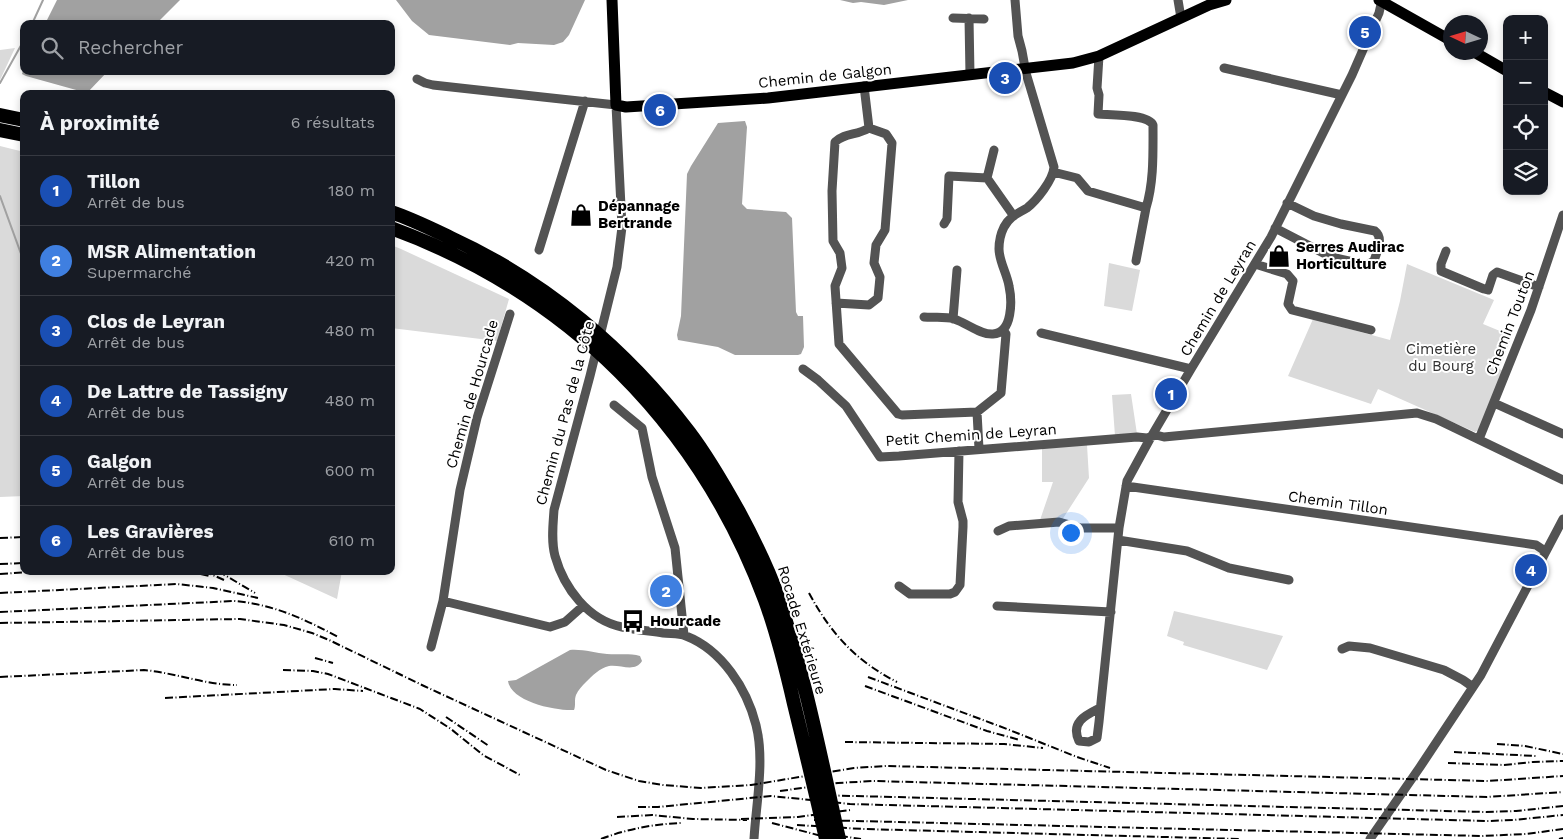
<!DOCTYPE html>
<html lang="fr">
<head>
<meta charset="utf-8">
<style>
	:root { --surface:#171b24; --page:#242831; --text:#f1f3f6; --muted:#9ea1a6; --line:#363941; --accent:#ea580c }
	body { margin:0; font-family:"Work Sans",sans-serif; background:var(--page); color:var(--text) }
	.controls { position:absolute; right:15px; top:15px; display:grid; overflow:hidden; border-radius:10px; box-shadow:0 2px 8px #0003 }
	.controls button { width:45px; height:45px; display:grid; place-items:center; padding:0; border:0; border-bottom:1px solid var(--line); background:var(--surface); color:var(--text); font:25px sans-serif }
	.compass { position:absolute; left:1443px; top:15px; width:45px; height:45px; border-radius:50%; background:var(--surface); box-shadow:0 2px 8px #0003; rotate:274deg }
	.you { position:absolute; left:1070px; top:532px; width:18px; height:18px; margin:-12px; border:4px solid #fff; border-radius:50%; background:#1a73e8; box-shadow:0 0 0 8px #1a73e833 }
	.badge { display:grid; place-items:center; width:32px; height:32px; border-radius:50%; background:var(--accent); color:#fff; font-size:16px; font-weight:700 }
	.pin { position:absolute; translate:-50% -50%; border:2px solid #fff; box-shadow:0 1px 5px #0006 }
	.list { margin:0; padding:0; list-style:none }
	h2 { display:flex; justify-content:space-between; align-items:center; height:65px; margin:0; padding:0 20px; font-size:21px }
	h2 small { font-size:16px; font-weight:400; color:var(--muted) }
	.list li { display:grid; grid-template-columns:32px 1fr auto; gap:15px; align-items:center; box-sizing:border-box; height:70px; padding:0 20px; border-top:1px solid var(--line) }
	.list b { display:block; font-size:19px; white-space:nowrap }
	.list p { margin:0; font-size:16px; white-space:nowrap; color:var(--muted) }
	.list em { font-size:16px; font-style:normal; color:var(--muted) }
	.icon { flex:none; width:28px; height:28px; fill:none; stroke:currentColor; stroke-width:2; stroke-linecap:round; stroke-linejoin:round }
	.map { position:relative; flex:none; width:1563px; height:839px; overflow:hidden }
	.search { position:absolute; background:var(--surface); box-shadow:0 2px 8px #0003; left:20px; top:20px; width:375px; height:55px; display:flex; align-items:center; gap:12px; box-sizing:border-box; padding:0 18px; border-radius:10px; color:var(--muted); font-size:19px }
	.panel { position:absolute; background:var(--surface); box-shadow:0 2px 8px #0003; left:20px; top:90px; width:375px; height:485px; border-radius:10px }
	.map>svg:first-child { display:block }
	.green { fill:#dadada }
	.water { fill:#a1a1a1 }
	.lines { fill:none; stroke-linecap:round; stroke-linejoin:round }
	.stream { stroke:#a1a1a1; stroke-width:2 }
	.minor { stroke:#535353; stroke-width:9 }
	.major { stroke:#000; stroke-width:11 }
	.highway { stroke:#000; stroke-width:14 }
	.rail { stroke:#000; stroke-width:2; stroke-dasharray:8 2.5 1 2.5; stroke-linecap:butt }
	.labels { text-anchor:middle; stroke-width:4; stroke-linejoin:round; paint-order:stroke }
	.street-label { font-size:15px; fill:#000; stroke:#fff }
	.poi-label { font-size:15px; font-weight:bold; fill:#000; stroke:#fff; text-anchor:start }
	.park-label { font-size:15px; fill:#313131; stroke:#fff }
</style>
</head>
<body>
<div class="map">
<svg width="1563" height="839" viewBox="0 0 1563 839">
	<rect width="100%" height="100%" fill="#fff"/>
	<path class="green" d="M 15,48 L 0,80 L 0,50 Z
		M 0,146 L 24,152 L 24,496 L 0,497 Z
		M 391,245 L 401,249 L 509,299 L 497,341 L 391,328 Z
		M 1109,263 L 1140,270 L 1132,311 L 1104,306 Z
		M 1407,264 L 1494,300 L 1483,324 L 1512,336 L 1499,369 L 1504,371 L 1479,430 L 1475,432 L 1378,389 L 1371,404 L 1288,376 L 1313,319 L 1390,340 L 1400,301 Z
		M 1131,394 L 1137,434 L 1115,436 L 1112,395 Z
		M 1087,445 L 1089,478 L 1062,520 L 1040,520 L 1053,482 L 1042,482 L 1042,448 Z
		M 276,571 L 342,571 L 337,599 Z
		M 1174,611 L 1283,636 L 1267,670 L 1183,645 L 1184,642 L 1167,636 Z"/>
	<path class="water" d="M 57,0 L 180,0 L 156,24 L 45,24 Z
		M 396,0 L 585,0 L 569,35 L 563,42 L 554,45 L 518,43 L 510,45 L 429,35 L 412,21 Z
		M 840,0 L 908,0 L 884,5 L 861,2 L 853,3 Z
		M 24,67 L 24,71 L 108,71 L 87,93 L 26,76 L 22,74 Z
		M 745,121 L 747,127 L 742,204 L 747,209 L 786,212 L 792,218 L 796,312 L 798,316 L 803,316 L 804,347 L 801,354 L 798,355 L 735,355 L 718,347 L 678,340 L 677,335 L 681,316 L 687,174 L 691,166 L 718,123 Z
		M 570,650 C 583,649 595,653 607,654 C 618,655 630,653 640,656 L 642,661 C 635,673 620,664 609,666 C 600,668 592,676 586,682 C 582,686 578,690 576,695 C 574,700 576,705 574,710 C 556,711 511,702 508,681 L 516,680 Z"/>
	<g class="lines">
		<path class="stream" d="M 32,24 L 43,0
			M 0,83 L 24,40
			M 0,196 L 24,262"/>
		<path class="minor" d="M 1178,0 L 1181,18
			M 953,18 L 984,19
			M 969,18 L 970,75
			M 1099,56 L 1097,88 L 1099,95 L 1098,114 C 1111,115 1148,114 1153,125 C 1153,153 1154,182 1146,208
			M 1224,68 L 1342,95
			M 417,79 L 425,83 L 433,85 L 616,105 L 622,227 L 617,267 L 590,376 L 554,510 C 553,525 551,541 555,556 C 564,588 588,620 622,627 C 636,630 650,631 663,633 C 671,634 679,633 686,636 C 722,650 747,689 756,725 C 765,760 756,804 754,839
			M 869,128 C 856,136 846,132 835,142 L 832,191 L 833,241 L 840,253 L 842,268 L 835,286 L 839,344 L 898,414 L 902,415 L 977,412
			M 1053,172 L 1077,178 L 1088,191 L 1146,208 L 1136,261
			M 987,178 L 994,150
			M 944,224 L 947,219 L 949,176 L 987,178 L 1013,215
			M 1275,228 L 1331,257 L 1367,265 L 1374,261 C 1377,251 1384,238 1375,231 L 1341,224 L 1314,216 L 1287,203
			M 539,250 L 585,101
			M 1446,251 L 1441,264 L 1441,271 L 1484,289 L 1488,290 L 1493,275 L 1497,272 L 1539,287
			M 1255,264 L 1287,274 L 1293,281 L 1288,304 L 1292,310 L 1371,330
			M 836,303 L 869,305 L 878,298 L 880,277 L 874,263 L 876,245 L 885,230 L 892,143 L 886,134 L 869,128 L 864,86
			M 924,317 C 933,318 945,316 954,319 C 967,323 980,335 993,334 C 1013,333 1012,300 1009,286 C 1007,274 999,261 999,249 C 999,242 1001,233 1004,227 C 1010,216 1017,214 1027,208 C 1037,200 1053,180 1054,167 L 1026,73 L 1022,51 L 1018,36 L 1015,0
			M 953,319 L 957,270
			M 1041,333 L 1191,369
			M 803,369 L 818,380 L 846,406 L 880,457 L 899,456 L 1137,437 L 1147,438 L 1156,435 L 1164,437 L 1417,413 L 1436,419 L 1563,480
			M 1494,403 L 1563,434
			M 614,405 L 642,428 L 652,477 L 675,548 L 684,635
			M 1479,439 L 1531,310 L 1563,215
			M 979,449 L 977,412 L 1001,393 L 1006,334 L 1003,330
			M 1126,486 L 1536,545 L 1545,551
			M 998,531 L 1009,526 L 1059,522 L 1081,528 L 1119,528
			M 1118,540 L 1187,551 L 1229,568 L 1289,580
			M 899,586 L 910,594 L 950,594 L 955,592 L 960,585 L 963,527 L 963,521 L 958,502 L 959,451
			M 443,601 L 550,627 L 565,622 L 583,606
			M 997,606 L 1111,612
			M 431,647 L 443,601 L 460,490 L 477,418 L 510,314
			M 1342,649 L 1349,646 L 1370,648 L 1444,670 L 1463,680 L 1473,687
			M 1100,708 C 1086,715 1070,722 1079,741 L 1089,742 L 1097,738 L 1099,722 L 1119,528 L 1127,481 L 1151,437 L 1191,369 L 1271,237 L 1352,75 L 1379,13 L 1382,0
			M 1370,839 L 1420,767 L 1481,675 L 1563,519"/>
		<path class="major" d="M 612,0 L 616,105 L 626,107 L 768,98 L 1073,63 L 1099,56 L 1209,5 L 1226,0
			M 1379,0 L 1450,40
			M 1474,52 L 1507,71
			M 1544,92 L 1563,102"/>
		<path class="highway" d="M 0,115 L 24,120
			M 0,130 L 24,135
			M 391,212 C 412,219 432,229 451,238 C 545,281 627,350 689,432 C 708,457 724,485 739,512 C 754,540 768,568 778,597 C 805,675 821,759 839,839
			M 391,228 C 568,293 699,423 765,600 C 777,633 786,669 794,704 C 805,749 816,794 826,839"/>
		<path class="rail" d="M 0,538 L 24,537
			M 0,564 L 24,563
			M 187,571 L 209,576
			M 204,571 L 224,580
			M 218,571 L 255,593
			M 0,574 L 44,571
			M 0,593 L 177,584 L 213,588 L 258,598
			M 809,593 C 831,634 856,661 897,682
			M 0,612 L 234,601 C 272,604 305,619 338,637
			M 0,623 L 240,619 L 284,625 L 312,633 L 329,640 L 424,686 L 606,770 L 639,781 L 663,785 L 701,788 L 751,785 L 854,768 L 886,766 L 1488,781 L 1563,776
			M 315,658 L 333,663
			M 283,670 L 313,671 L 328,674 L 420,709 L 451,729 L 483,755 L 520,775
			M 0,677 L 144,670 C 176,673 205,685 237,685
			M 868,677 L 1007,729 L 1077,757 L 1110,768
			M 865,686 L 987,731 L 1020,740
			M 165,698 L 335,689 L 363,691
			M 446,717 L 489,746
			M 845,742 L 1004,744 L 1043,748
			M 1497,744 L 1525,746 L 1563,754
			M 1454,752 L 1536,756
			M 1448,763 L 1504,765 L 1533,762 L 1563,761
			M 780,791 L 838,783 L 873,781 L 1487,797 L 1563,792
			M 814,795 L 1486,812 L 1516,811 L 1563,806
			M 638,807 L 658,807 L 771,796 L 850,804 L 1488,821 L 1513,820 L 1563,815
			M 617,817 L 652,815 L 693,819 L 747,820
			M 741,819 L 798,817 L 850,810
			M 814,820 L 1482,836 L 1526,834 L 1563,829
			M 772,823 L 833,839
			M 797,825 L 863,829 L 1240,839
			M 826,834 L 861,839
			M 601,839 C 627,829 654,824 681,823
			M 1559,839 L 1563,838"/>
	</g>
	<defs>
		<symbol id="shop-bare" viewBox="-9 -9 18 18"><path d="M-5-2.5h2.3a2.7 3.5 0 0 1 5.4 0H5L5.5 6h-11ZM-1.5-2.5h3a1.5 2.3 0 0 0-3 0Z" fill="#000" stroke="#fff" stroke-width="2.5" paint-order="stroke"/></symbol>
		<symbol id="bus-bare" viewBox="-9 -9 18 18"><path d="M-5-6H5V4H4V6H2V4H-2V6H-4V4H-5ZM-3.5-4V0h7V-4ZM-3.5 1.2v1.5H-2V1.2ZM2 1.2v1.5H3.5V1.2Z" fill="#000" stroke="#fff" stroke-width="2.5" paint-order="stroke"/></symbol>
	</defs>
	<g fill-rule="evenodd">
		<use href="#shop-bare" x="565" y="199" width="32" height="32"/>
		<use href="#shop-bare" x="1263" y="240" width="32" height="32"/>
		<use href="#bus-bare" x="617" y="605" width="32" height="32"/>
	</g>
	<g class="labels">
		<g class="street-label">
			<text transform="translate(825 76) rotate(-6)" y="5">Chemin de Galgon</text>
			<text transform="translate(1218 298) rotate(-59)" y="5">Chemin de Leyran</text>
			<text transform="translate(1510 323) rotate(-69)" y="5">Chemin Touton</text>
			<text transform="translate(472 394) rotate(-74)" y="5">Chemin de Hourcade</text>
			<text transform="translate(565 413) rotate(-75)" y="5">Chemin du Pas de la Côte</text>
			<text transform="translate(971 435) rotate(-4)" y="5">Petit Chemin de Leyran</text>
			<text transform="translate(1338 503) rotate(8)" y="5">Chemin Tillon</text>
			<text transform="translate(802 630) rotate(73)" y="5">Rocade Extérieure</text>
		</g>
		<g class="poi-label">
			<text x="598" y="211">Dépannage<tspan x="598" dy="17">Bertrande</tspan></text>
			<text x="1296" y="252">Serres Audirac<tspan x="1296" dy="17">Horticulture</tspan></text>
			<text x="650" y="626">Hourcade</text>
		</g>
		<g class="park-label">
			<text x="1441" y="354">Cimetière<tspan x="1441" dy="17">du Bourg</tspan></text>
		</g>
	</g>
</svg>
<div class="controls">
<button>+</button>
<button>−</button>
<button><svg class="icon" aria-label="locate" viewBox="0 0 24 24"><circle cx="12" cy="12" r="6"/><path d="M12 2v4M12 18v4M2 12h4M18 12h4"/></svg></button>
<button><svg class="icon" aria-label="layers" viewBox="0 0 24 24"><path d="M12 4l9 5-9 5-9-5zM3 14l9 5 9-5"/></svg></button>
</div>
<svg class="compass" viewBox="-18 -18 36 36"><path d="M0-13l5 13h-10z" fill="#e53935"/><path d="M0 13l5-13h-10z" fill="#9ea1a6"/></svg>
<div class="you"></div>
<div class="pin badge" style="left:1171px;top:394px;background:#1a4fb4">1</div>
<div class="pin badge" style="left:666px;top:591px;background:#3f7fe0">2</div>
<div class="pin badge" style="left:1005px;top:78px;background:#1a4fb4">3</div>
<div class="pin badge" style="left:1531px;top:570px;background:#1a4fb4">4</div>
<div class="pin badge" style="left:1365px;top:32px;background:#1a4fb4">5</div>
<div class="pin badge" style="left:660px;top:110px;background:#1a4fb4">6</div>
<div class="search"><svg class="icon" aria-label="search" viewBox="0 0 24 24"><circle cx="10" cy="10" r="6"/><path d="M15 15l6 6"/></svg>Rechercher</div>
<section class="panel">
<h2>À proximité<small>6 résultats</small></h2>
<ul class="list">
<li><span class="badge" style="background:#1a4fb4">1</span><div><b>Tillon</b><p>Arrêt de bus</p></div><em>180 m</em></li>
<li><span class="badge" style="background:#3f7fe0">2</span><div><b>MSR Alimentation</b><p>Supermarché</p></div><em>420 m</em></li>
<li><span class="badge" style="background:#1a4fb4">3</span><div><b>Clos de Leyran</b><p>Arrêt de bus</p></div><em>480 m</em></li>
<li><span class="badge" style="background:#1a4fb4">4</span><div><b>De Lattre de Tassigny</b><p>Arrêt de bus</p></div><em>480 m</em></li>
<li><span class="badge" style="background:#1a4fb4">5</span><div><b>Galgon</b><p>Arrêt de bus</p></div><em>600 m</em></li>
<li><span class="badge" style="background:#1a4fb4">6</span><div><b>Les Gravières</b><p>Arrêt de bus</p></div><em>610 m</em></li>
</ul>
</section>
</div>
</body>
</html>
